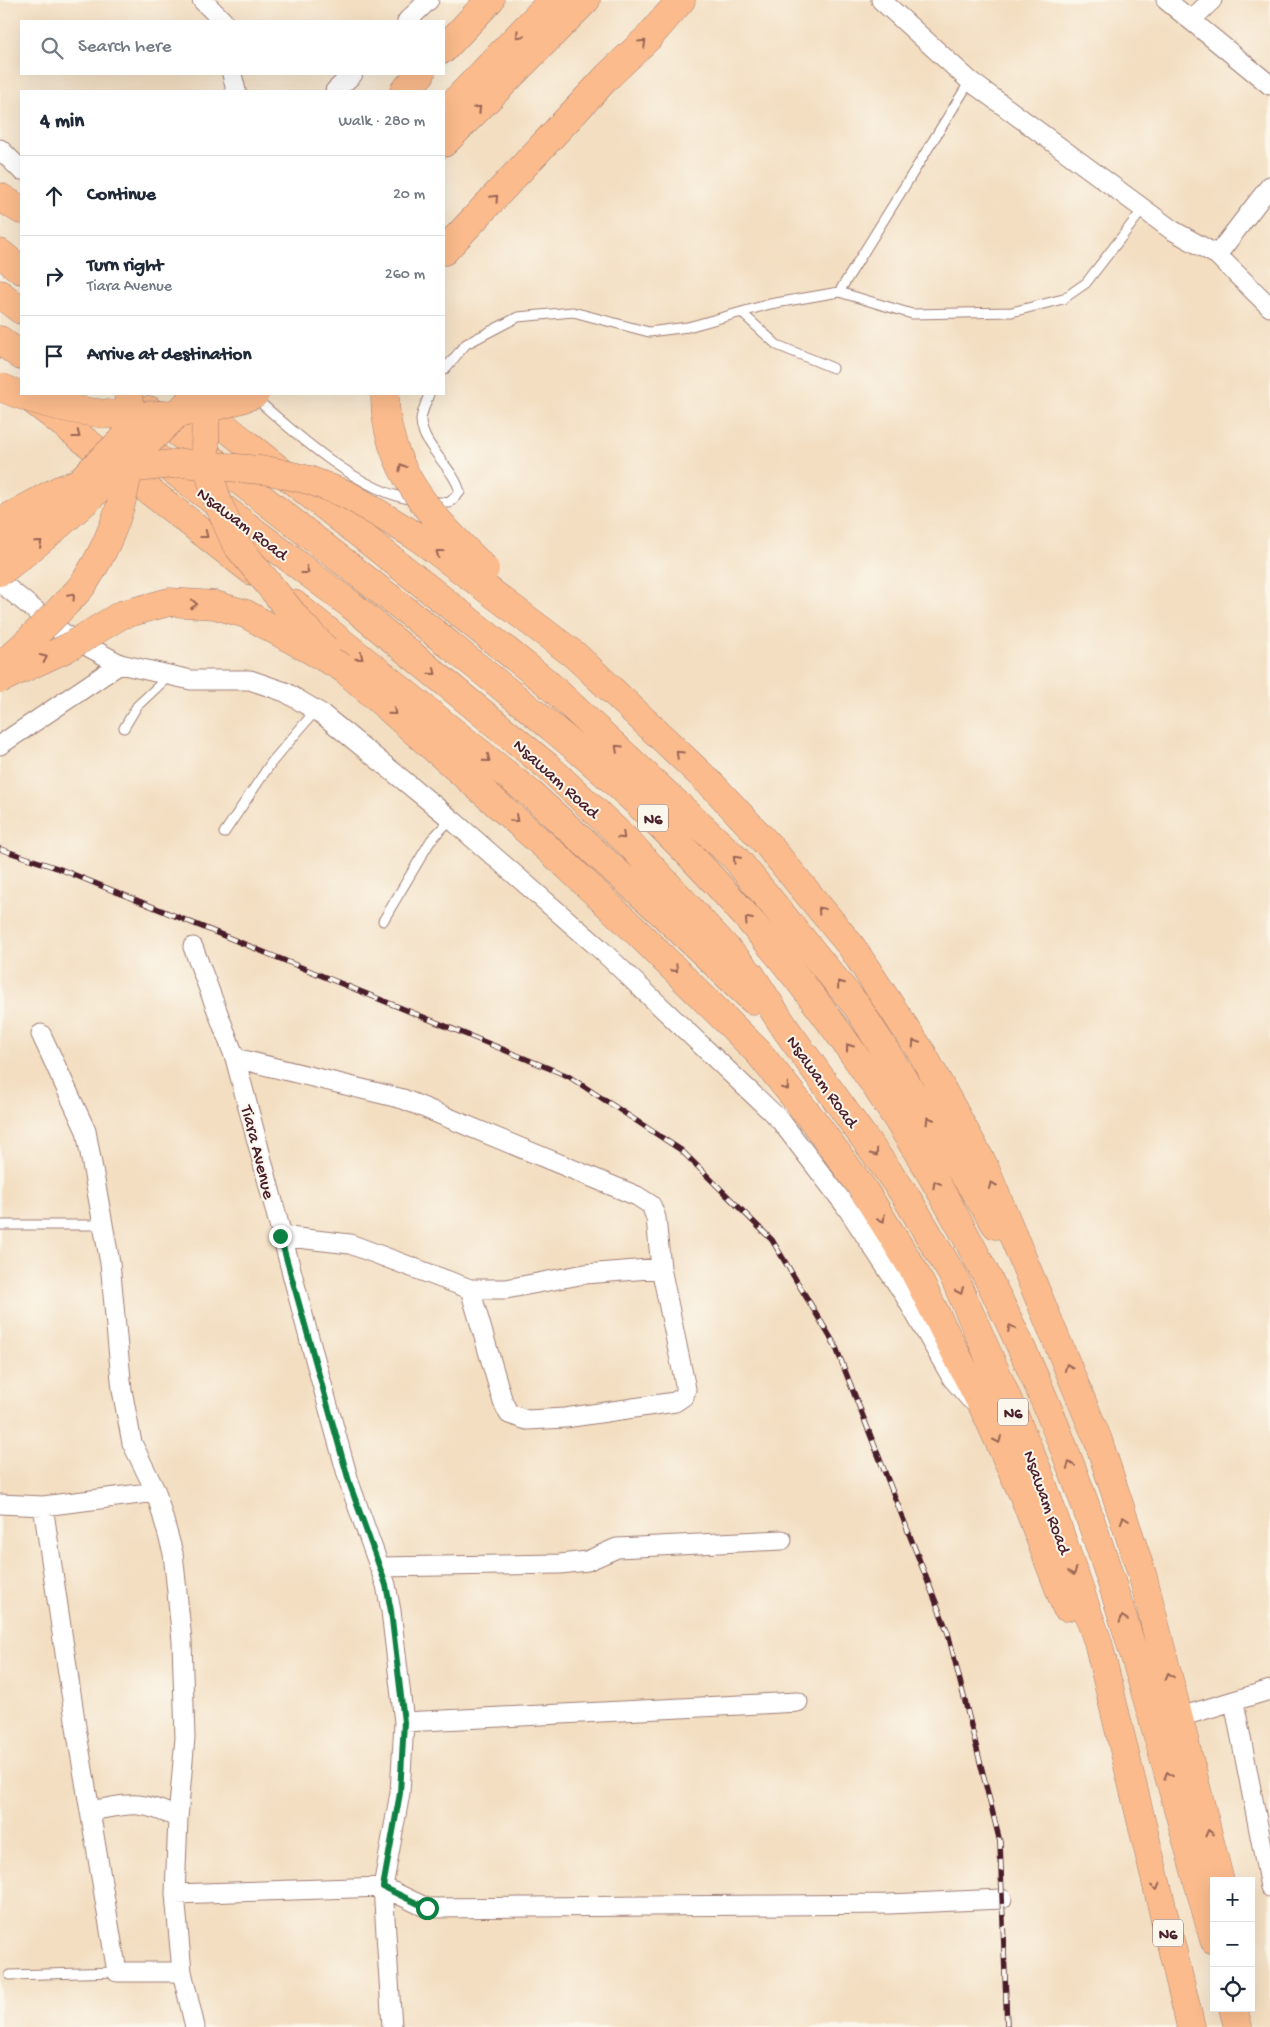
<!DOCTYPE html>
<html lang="en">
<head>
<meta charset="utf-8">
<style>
	:root { --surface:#fff; --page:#f2f2f3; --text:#1f2937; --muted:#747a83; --line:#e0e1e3 }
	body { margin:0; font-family:"Gochi Hand",sans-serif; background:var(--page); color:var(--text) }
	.controls { position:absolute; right:15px; bottom:15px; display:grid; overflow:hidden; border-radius:0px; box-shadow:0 5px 20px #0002 }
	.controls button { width:45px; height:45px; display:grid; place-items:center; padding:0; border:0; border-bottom:1px solid var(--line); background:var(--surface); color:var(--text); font:25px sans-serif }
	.stop { position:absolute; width:15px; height:15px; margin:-11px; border:4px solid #0b8043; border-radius:50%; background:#fff }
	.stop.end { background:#0b8043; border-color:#fff; box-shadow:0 1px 5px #0008 }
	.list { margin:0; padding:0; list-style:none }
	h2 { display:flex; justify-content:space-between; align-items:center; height:65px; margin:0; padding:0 20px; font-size:21px }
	h2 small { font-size:16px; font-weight:400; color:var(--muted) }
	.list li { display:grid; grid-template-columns:32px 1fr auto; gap:15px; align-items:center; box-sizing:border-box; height:80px; padding:0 20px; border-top:1px solid var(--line) }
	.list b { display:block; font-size:19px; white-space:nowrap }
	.list p { margin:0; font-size:16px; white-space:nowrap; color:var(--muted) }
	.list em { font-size:16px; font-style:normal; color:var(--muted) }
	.icon { flex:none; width:28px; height:28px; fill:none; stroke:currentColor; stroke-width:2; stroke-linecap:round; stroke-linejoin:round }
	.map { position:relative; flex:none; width:1270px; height:2027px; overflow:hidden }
	.search { position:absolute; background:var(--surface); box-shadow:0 5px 20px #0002; left:20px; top:20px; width:425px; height:55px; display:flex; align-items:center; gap:12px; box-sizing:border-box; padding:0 18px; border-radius:0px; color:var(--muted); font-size:19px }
	.panel { position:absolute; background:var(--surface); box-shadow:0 5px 20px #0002; left:20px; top:90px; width:425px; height:305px; border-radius:0px }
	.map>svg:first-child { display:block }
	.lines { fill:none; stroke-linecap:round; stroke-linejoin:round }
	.service-casing { stroke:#9e7e76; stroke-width:11 }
	.minor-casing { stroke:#9e7e76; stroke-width:21 }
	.primary-casing { stroke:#9e7e76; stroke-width:29 }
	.trunk-casing { stroke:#9e7e76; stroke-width:29 }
	.service { stroke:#fff; stroke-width:9 }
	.minor { stroke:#fff; stroke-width:19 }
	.primary { stroke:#fbbb8c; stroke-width:28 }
	.trunk { stroke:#fbbb8c; stroke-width:28 }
	.rail-casing { stroke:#4a1f2b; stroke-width:5.5 }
	.rail { stroke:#fbf7ec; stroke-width:4; stroke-dasharray:11; stroke-linecap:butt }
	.primary-bridge-casing { stroke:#9e7e76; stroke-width:29; stroke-linecap:butt }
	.trunk-bridge-casing { stroke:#9e7e76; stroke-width:29; stroke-linecap:butt }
	.primary-bridge { stroke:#fbbb8c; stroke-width:28 }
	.trunk-bridge { stroke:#fbbb8c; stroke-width:28 }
	.oneway { stroke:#9a6557 }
	.route { stroke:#0b8043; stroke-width:6 }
	.labels { text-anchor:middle; stroke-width:4; stroke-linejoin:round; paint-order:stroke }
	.shield { fill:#fbf7ec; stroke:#7f6065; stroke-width:1 }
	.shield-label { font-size:16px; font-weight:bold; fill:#4a1f2b }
	.street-label { font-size:18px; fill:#4a1f2b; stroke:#fbf7ec }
</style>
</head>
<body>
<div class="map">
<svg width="1270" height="2027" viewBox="0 0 1270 2027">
	<rect width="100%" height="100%" fill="#fbf7ec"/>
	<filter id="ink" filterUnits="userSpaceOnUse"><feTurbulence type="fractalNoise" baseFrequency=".02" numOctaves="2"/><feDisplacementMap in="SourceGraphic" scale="10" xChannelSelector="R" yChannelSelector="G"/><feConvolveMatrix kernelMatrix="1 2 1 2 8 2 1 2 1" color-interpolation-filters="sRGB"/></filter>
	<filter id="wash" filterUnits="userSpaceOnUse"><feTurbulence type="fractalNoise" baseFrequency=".0096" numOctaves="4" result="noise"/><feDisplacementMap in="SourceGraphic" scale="20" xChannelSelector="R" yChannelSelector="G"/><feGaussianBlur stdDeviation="1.12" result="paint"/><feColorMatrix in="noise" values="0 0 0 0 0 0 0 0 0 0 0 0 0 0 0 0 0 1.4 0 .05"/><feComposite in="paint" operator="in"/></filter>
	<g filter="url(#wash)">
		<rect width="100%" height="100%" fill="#f3dec1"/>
	</g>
	<g filter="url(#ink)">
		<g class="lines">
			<defs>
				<path id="service" d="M 839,292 L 912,314 L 1012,312 L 1063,299 L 1086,283 L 1144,208
					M 742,313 L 777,345 L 833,368
					M 444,370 L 466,344 L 518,317 L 573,312 L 649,332 L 688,327 L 770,304 L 839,292 L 970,81
					M 254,397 C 293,432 363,495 416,500
					M 429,501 L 449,503 L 460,492 C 453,466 422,447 421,420 C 421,413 427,401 429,394
					M 124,728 L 137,706 L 169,676
					M 224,833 L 271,763 L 316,710
					M 383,921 L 431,840 L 451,819
					M 0,1225 L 102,1225
					M 10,1975 L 117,1972"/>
				<path id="minor" d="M 202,0 L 223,21
					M 881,0 L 970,81 L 1172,230 L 1217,255 L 1270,307
					M 1166,0 L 1270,85
					M 1191,20 L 1212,0
					M 407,21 L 429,0
					M 232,74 L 236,91
					M 335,91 L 353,74
					M 0,149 L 21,170
					M 1217,255 L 1270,186
					M 0,582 L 63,633 L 120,664 L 191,680 L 250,680 L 285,692 L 322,714 L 451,819 L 598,947 L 780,1120 L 845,1205 L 905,1296 L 952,1378 L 970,1399
					M 0,745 L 120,664
					M 193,947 L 235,1058 L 308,1334 L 350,1485 L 386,1585 L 391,1611 L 404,1722 L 400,1793 L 383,1887 L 392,2027
					M 41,1034 L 86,1131 L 110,1263 L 122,1390 L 132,1443 L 156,1492 L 173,1553 L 182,1641 L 185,1738 L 178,1818 L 175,1894 L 182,1972 L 195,2027
					M 235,1058 L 403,1099 L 637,1196 L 651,1205 L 656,1218 L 661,1268 L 686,1389 L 684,1396 L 675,1402 L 565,1418 L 527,1420 L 509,1414 L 503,1402 L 470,1289
					M 280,1236 L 350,1244 L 470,1289 L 506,1289 L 585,1274 L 661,1268
					M 0,1504 L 43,1506 L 156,1492
					M 43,1506 L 78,1740 L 117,1972 L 182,1972
					M 380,1567 L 560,1564 L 587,1561 L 617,1548 L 782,1540
					M 1234,1702 L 1270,1887
					M 1180,1717 L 1270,1690
					M 404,1722 L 798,1702
					M 90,1811 C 130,1804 140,1799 178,1818
					M 175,1894 L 383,1887 L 427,1908 L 889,1904 L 1002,1899"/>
				<path id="primary" d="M 444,113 L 553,0
					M 444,143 L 586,0"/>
				<path id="trunk" d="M 444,49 L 490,0
					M 404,91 L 421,74
					M 0,197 L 21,210
					M 444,251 L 608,76 L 649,37 L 681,0
					M 0,253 L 21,270
					M 0,294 L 21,310
					M 0,340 L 21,356
					M 30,398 L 252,571
					M 190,399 L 546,682 L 736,859 L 856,1005 L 996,1225
					M 149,410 C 243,483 337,556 431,630 C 506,690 582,749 652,817 C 839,998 980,1226 1072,1469 C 1130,1622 1170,1782 1214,1940
					M 153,455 L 351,605 L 547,766 L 629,843 L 751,975 L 785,1028 L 905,1195 L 954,1277 L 1001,1384 L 1039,1474 L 1098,1642 L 1191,2027
					M 294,604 L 531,794 L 664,915 L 753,1000
					M 576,656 L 715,788 L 768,845 L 851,946 L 922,1053 L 984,1166 L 1098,1440 L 1143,1577 L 1220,1881
					M 343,668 L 564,863 L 640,935 L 759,1053 L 815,1123 L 863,1189 L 913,1269 L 987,1415 L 1025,1499 L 1066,1607
					M 1233,2008 L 1238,2027"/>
			</defs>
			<use href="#service" class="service-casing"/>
			<use href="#minor" class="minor-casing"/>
			<use href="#primary" class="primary-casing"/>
			<use href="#trunk" class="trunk-casing"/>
			<use href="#service" class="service"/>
			<use href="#minor" class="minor"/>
			<use href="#primary" class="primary"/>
			<use href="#trunk" class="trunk"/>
			<defs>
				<path id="rail" d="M 0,849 L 60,869 L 568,1076 L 681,1150 L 772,1240 L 835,1345 L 948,1633 L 1000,1842 L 1007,2027"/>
			</defs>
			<use href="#rail" class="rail-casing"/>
			<use href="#rail" class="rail"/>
			<defs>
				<path id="primary-bridge" d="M 0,546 L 55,505 L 144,419
					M 0,572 C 68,522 128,462 188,403"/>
				<path id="trunk-bridge" d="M 0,387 C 80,421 173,426 255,394
					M 206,394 L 205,459 L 218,503 L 236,544 L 300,623 L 325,649
					M 385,394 C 384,469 434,520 485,569
					M 0,522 L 59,490 L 117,470 L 182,463 L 270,471 L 309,480 L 348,495 L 419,538 L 576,656
					M 0,667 C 23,646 45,626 66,603 C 73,596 81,589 86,580 C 121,526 139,458 128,394
					M 0,679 L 67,648 L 121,615 L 169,602 L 215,605 L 246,614 L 343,668"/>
			</defs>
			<use href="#primary-bridge" class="primary-bridge-casing"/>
			<use href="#trunk-bridge" class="trunk-bridge-casing"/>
			<use href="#primary-bridge" class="primary-bridge"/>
			<use href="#trunk-bridge" class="trunk-bridge"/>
		</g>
		<defs><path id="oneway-chevron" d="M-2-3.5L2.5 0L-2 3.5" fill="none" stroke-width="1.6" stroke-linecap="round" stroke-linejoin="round" transform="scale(1.25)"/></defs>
		<g class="oneway">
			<use href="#oneway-chevron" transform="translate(519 35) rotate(134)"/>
			<use href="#oneway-chevron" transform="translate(643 43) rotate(-44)"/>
			<use href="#oneway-chevron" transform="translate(478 109) rotate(-45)"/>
			<use href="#oneway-chevron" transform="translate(495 198) rotate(-47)"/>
			<use href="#oneway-chevron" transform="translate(77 435) rotate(38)"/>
			<use href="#oneway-chevron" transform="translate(402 467) rotate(-119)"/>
			<use href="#oneway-chevron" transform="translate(205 535) rotate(38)"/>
			<use href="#oneway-chevron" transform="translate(39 543) rotate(-41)"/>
			<use href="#oneway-chevron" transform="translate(439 553) rotate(-143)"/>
			<use href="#oneway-chevron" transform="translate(306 571) rotate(37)"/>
			<use href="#oneway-chevron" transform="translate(72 596) rotate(-47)"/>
			<use href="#oneway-chevron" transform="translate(194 604) rotate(4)"/>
			<use href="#oneway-chevron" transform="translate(360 657) rotate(39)"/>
			<use href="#oneway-chevron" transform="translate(44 658) rotate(-25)"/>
			<use href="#oneway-chevron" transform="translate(433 672) rotate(39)"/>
			<use href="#oneway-chevron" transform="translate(393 712) rotate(41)"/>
			<use href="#oneway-chevron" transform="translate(618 748) rotate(-137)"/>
			<use href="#oneway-chevron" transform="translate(679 754) rotate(-136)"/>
			<use href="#oneway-chevron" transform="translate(487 759) rotate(39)"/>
			<use href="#oneway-chevron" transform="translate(515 819) rotate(41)"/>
			<use href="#oneway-chevron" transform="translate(622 836) rotate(43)"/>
			<use href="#oneway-chevron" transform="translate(736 859) rotate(-133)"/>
			<use href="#oneway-chevron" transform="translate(821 910) rotate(-130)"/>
			<use href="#oneway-chevron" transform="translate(748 920) rotate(-132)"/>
			<use href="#oneway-chevron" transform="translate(675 969) rotate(45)"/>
			<use href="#oneway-chevron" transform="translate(840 984) rotate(-129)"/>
			<use href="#oneway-chevron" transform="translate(915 1043) rotate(-123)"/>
			<use href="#oneway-chevron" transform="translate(849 1047) rotate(-126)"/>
			<use href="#oneway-chevron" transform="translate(786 1087) rotate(51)"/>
			<use href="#oneway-chevron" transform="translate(929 1120) rotate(-122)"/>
			<use href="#oneway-chevron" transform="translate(875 1153) rotate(54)"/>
			<use href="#oneway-chevron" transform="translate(936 1184) rotate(-119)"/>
			<use href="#oneway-chevron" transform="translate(992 1185) rotate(-112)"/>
			<use href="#oneway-chevron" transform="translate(882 1219) rotate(58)"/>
			<use href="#oneway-chevron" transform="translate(960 1291) rotate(66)"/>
			<use href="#oneway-chevron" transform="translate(1011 1328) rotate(-116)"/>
			<use href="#oneway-chevron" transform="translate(1068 1367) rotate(-112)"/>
			<use href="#oneway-chevron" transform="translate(998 1440) rotate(66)"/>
			<use href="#oneway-chevron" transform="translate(1070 1465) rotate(-111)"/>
			<use href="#oneway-chevron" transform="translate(1124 1520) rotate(-108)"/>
			<use href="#oneway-chevron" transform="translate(1073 1572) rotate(70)"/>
			<use href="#oneway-chevron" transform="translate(1123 1619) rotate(-108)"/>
			<use href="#oneway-chevron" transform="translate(1169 1676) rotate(-105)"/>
			<use href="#oneway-chevron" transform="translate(1168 1775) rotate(-106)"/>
			<use href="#oneway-chevron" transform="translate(1209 1833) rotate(-104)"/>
			<use href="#oneway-chevron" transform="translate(1156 1887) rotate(76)"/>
		</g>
	</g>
	<g class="lines" filter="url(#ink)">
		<path class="route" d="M 280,1236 L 350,1485 L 386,1585 L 391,1611 L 404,1722 L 400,1793 L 383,1887 L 427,1908"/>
	</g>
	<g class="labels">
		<g class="shield">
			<rect x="638" y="804.5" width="30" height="27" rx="4"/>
			<rect x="998" y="1398.5" width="30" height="27" rx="4"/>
			<rect x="1153" y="1919.5" width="30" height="27" rx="4"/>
		</g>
		<g class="shield-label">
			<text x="653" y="824">N6</text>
			<text x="1013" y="1418">N6</text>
			<text x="1168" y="1939">N6</text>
		</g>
		<g class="street-label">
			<text transform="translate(243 523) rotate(37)" y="6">Nsawam Road</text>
			<text transform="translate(557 778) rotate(42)" y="6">Nsawam Road</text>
			<text transform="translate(823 1081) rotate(54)" y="6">Nsawam Road</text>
			<text transform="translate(259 1152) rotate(76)" y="6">Tiara Avenue</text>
			<text transform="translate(1048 1502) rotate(70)" y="6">Nsawam Road</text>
		</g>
	</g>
</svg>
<div class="controls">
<button>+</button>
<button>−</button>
<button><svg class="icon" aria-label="locate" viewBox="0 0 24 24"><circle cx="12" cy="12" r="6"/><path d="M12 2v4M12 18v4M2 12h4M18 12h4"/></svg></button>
</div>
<div class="stop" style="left:427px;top:1908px"></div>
<div class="stop end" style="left:280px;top:1236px"></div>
<div class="search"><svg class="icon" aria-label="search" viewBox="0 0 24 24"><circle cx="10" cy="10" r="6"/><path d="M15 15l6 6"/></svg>Search here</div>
<section class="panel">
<h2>4 min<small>Walk · 280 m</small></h2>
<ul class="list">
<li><svg class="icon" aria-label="ahead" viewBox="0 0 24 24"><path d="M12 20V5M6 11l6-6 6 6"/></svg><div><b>Continue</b></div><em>20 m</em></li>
<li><svg class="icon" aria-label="right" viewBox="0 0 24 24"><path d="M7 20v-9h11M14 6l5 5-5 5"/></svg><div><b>Turn right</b><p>Tiara Avenue</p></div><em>260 m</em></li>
<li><svg class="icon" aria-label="arrive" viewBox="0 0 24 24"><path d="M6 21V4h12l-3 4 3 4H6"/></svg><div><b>Arrive at destination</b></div></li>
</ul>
</section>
</div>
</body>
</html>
